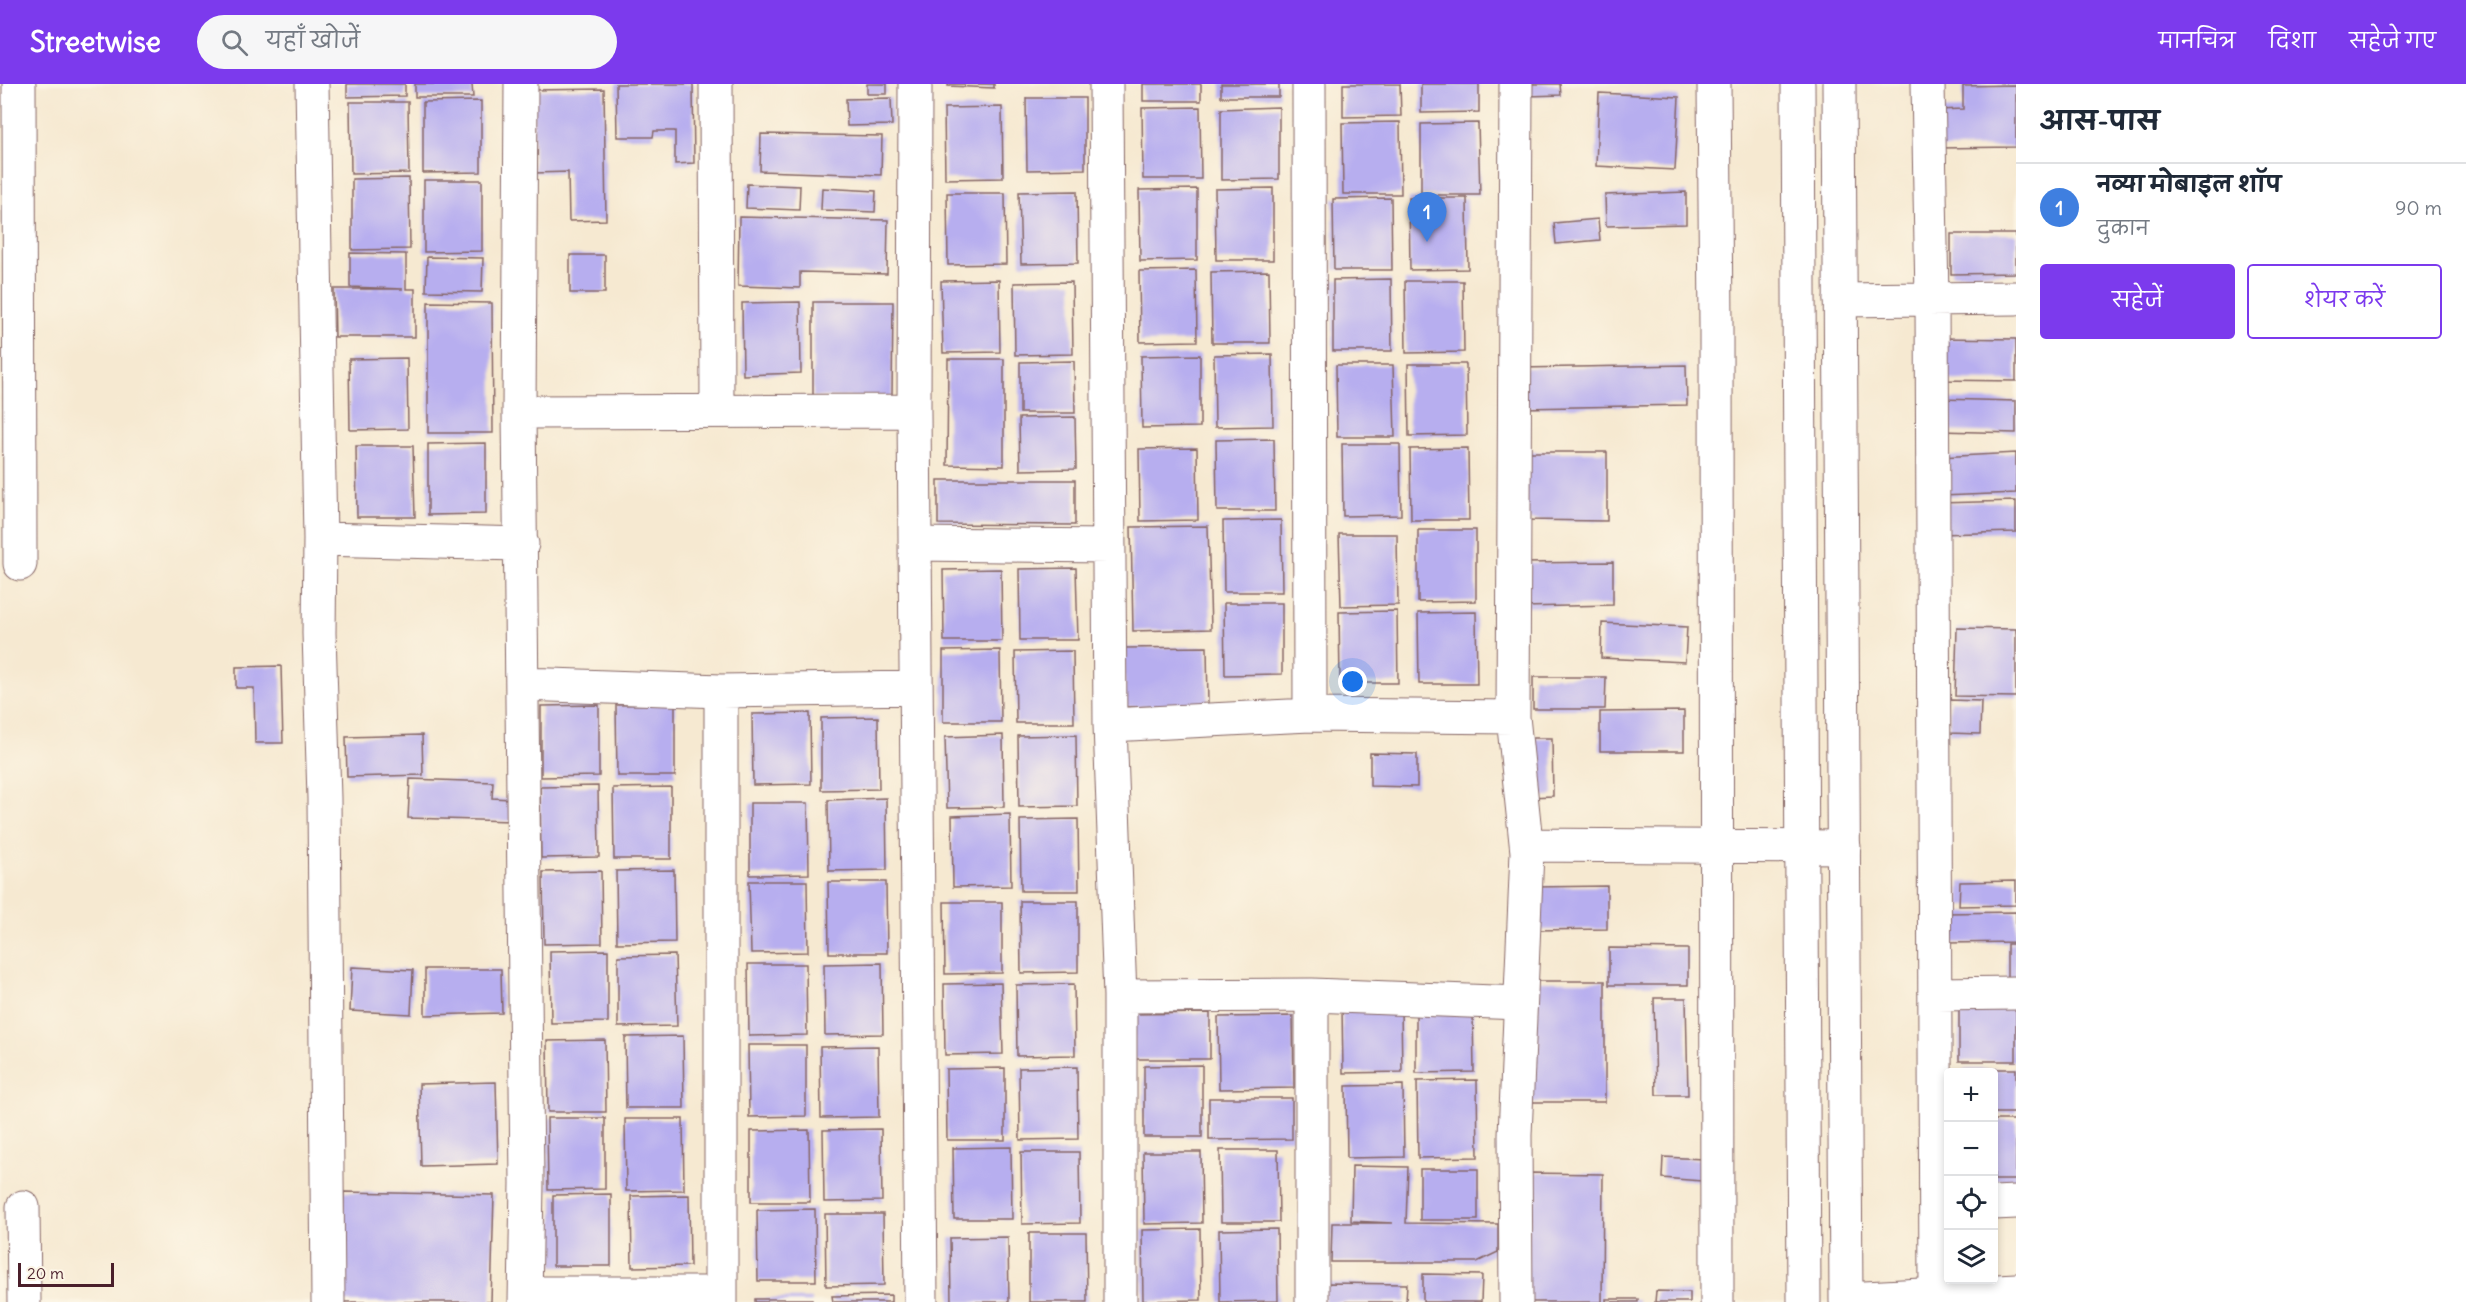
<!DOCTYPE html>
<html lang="hi">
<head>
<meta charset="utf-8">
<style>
	:root { --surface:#fff; --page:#f6f6f7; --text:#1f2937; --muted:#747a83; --line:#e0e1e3; --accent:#7c3aed }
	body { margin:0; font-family:Delius,"Playpen Sans Deva",sans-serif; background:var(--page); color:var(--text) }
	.controls { position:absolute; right:18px; bottom:18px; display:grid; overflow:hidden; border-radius:6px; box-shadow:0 3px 9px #0003 }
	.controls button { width:54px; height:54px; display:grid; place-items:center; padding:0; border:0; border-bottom:2px solid var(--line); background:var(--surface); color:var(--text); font:30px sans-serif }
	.scale { position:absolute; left:18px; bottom:15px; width:96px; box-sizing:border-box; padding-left:6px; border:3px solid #4a1f2b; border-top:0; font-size:16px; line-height:21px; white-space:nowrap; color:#4a1f2b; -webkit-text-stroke:4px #fcf5e5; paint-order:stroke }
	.you { position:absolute; left:1353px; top:598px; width:21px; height:21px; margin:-15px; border:4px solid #fff; border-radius:50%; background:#1a73e8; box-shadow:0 0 0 9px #1a73e833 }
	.badge { display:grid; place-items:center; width:39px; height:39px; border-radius:50%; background:var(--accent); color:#fff; font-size:20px; font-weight:700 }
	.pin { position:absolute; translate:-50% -50px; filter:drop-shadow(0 2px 3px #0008) }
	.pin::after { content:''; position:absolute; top:32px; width:21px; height:18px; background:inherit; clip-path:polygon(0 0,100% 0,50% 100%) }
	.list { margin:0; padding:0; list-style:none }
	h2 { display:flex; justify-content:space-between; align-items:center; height:78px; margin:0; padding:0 24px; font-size:26px }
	h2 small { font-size:20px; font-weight:400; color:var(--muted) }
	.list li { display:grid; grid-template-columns:39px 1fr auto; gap:18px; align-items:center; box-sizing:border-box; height:84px; padding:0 24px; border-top:2px solid var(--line) }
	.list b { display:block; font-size:22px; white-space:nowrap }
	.list p { margin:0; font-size:20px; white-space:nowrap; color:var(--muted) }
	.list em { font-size:20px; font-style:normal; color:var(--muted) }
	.actions { display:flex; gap:12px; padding:18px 24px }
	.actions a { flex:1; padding:14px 0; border:2px solid var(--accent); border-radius:6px; text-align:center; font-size:21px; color:var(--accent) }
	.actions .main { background:var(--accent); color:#fff }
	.icon { flex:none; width:33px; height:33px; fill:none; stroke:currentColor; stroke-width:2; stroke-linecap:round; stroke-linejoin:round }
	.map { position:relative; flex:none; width:2016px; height:1218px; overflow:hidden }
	header { display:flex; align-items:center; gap:36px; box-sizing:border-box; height:84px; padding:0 30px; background:var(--accent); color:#fff }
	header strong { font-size:28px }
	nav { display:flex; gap:33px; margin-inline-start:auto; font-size:21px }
	.search { width:420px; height:54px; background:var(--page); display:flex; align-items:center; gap:15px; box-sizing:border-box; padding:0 21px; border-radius:33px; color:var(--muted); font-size:22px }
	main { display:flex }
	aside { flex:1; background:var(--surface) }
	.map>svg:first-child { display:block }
	.building { fill:#b7aeef }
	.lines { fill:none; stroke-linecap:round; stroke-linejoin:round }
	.minor-casing { stroke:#866665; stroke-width:35 }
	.tertiary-casing { stroke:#866665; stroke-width:35 }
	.minor { stroke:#fff; stroke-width:33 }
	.tertiary { stroke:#fff; stroke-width:33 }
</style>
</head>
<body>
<header>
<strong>Streetwise</strong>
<div class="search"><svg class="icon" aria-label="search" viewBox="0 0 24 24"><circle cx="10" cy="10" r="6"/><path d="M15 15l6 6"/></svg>यहाँ खोजें</div>
<nav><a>मानचित्र</a><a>दिशा</a><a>सहेजे गए</a></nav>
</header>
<main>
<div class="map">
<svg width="2016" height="1218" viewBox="0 0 2016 1218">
	<rect width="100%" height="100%" fill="#fcf5e5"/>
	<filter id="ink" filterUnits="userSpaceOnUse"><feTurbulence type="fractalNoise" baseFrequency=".0167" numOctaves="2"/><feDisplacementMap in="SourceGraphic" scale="12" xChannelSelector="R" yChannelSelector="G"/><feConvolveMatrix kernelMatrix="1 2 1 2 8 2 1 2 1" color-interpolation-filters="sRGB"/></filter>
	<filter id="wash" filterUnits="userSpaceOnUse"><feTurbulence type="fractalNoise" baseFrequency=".008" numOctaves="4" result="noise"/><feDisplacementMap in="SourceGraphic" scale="24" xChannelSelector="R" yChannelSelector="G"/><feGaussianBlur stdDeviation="1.35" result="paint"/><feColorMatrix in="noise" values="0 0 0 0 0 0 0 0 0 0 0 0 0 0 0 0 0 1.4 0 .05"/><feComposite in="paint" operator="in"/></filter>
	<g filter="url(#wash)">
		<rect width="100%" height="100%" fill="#f6e9d1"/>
		<g id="blocks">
			<path class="building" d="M 347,0 L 405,0 L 405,12 L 347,13 Z
				M 415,0 L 472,0 L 473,13 L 415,13 Z
				M 616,0 L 693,0 L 694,79 L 675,80 L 675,47 L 654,47 L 653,53 L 617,53 Z
				M 867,0 L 887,0 L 887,10 L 867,10 Z
				M 948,0 L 994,0 L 994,4 L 948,2 Z
				M 1143,0 L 1201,0 L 1201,17 L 1143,17 Z
				M 1221,0 L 1279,0 L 1279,13 L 1221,13 Z
				M 1343,0 L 1400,0 L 1401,32 L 1343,33 Z
				M 1421,0 L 1479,0 L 1479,28 L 1421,29 Z
				M 1527,0 L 1560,0 L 1561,11 L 1527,12 Z
				M 2016,1 L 2016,63 L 1938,64 L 1937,26 L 1963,25 L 1963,2 Z
				M 604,5 L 606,136 L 569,137 L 568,88 L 534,89 L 533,6 Z
				M 1599,9 L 1679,13 L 1675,86 L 1596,82 Z
				M 891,14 L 892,41 L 847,42 L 846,15 Z
				M 1026,14 L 1085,14 L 1085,85 L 1027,86 Z
				M 481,17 L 481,88 L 423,89 L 423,18 Z
				M 350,18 L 408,18 L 409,89 L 351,90 Z
				M 1002,23 L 1003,94 L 945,95 L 944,24 Z
				M 1200,23 L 1201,95 L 1143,95 L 1142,24 Z
				M 1279,23 L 1279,95 L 1221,96 L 1221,25 Z
				M 1400,38 L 1401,110 L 1343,110 L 1342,39 Z
				M 1478,39 L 1480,111 L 1421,111 L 1421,40 Z
				M 761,50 L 882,52 L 881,91 L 760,87 Z
				M 409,94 L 410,165 L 352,166 L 352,95 Z
				M 424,96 L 482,96 L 482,167 L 424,168 Z
				M 747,100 L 800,102 L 799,126 L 746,124 Z
				M 822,104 L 876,107 L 875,128 L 821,126 Z
				M 1273,104 L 1273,176 L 1216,176 L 1215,105 Z
				M 1197,105 L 1197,176 L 1140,177 L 1139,106 Z
				M 1077,107 L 1078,179 L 1021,180 L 1019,108 Z
				M 1686,108 L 1686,140 L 1606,142 L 1605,111 Z
				M 947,109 L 1005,109 L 1006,180 L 948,181 Z
				M 1391,114 L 1392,186 L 1334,186 L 1333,115 Z
				M 1409,114 L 1467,114 L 1468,185 L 1410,186 Z
				M 739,133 L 888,136 L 887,190 L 800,188 L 800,204 L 738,202 Z
				M 1598,135 L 1600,156 L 1556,160 L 1554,139 Z
				M 1951,150 L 2016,150 L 2016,189 L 1951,190 Z
				M 350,169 L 406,170 L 406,205 L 415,205 L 415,253 L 335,253 L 334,205 L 403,205 L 350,203 Z
				M 570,171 L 605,171 L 605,209 L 570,209 Z
				M 427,173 L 483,174 L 482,208 L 426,207 Z
				M 1196,186 L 1197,257 L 1140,258 L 1139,187 Z
				M 1269,187 L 1270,259 L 1212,259 L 1211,188 Z
				M 1391,195 L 1392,267 L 1333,267 L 1333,196 Z
				M 999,196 L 1000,268 L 943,269 L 941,197 Z
				M 1405,197 L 1463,197 L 1464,268 L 1406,269 Z
				M 1072,198 L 1073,270 L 1015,271 L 1014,199 Z
				M 428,218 L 492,219 L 493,349 L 428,349 Z
				M 800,218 L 801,289 L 743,291 L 742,219 Z
				M 813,218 L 893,218 L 892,313 L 813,313 Z
				M 1937,254 L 2016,255 L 2016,297 L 1937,296 Z
				M 1272,270 L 1273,342 L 1215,343 L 1214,271 Z
				M 1200,271 L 1200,343 L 1142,344 L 1141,272 Z
				M 407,274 L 408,345 L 350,346 L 349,275 Z
				M 948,275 L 1004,275 L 1004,382 L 947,381 Z
				M 1074,277 L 1075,329 L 1020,329 L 1020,278 Z
				M 1408,280 L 1466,280 L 1467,351 L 1409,352 Z
				M 1336,281 L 1393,281 L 1395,353 L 1337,353 Z
				M 1686,281 L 1687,321 L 1522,324 L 1521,284 Z
				M 1940,315 L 2016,317 L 2016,349 L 1940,347 Z
				M 1075,333 L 1076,385 L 1020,386 L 1019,334 Z
				M 1274,355 L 1275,427 L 1217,427 L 1216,356 Z
				M 486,359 L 486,430 L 428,431 L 428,360 Z
				M 1342,360 L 1400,360 L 1401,431 L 1343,432 Z
				M 356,362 L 413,362 L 415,433 L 357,433 Z
				M 1197,364 L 1198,436 L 1140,437 L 1139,365 Z
				M 1468,364 L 1469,436 L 1411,436 L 1410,365 Z
				M 1523,368 L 1607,368 L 1607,437 L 1522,436 Z
				M 2016,369 L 2016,409 L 1941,412 L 1939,373 Z
				M 938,396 L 1075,396 L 1075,441 L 938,440 Z
				M 2016,417 L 2016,448 L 1939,450 L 1938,419 Z
				M 1281,436 L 1282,508 L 1224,508 L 1223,437 Z
				M 1208,442 L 1211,545 L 1133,547 L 1131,443 Z
				M 1418,446 L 1476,446 L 1476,517 L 1418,518 Z
				M 1339,450 L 1397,450 L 1398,521 L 1341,522 Z
				M 1613,478 L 1613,521 L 1523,523 L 1522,479 Z
				M 1076,484 L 1078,556 L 1020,556 L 1019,485 Z
				M 1001,485 L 1002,557 L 944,557 L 943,486 Z
				M 1224,519 L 1282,519 L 1282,590 L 1225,591 Z
				M 1397,527 L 1398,599 L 1340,599 L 1339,528 Z
				M 1476,528 L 1477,600 L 1419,600 L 1418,529 Z
				M 1602,539 L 1687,543 L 1685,578 L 1601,574 Z
				M 1957,544 L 2016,545 L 2016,613 L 1955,612 Z
				M 1207,563 L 1208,621 L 1125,623 L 1124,564 Z
				M 1000,566 L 1001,638 L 943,638 L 943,567 Z
				M 1073,567 L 1074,639 L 1016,639 L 1015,568 Z
				M 281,582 L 283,659 L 255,659 L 254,604 L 236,604 L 236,583 Z
				M 1533,593 L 1606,593 L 1605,625 L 1533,625 Z
				M 1950,616 L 1981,617 L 1980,650 L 1949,649 Z
				M 675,620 L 675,692 L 617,692 L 616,621 Z
				M 599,621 L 599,692 L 541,693 L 541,622 Z
				M 1684,627 L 1684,667 L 1600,667 L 1600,628 Z
				M 810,629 L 811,700 L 753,701 L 752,630 Z
				M 878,633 L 879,705 L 821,706 L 821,634 Z
				M 422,651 L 423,691 L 347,693 L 346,653 Z
				M 1003,651 L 1004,723 L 947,724 L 945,653 Z
				M 1076,651 L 1077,722 L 1019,723 L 1018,652 Z
				M 1528,654 L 1552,654 L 1553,712 L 1529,713 Z
				M 1370,669 L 1417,670 L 1417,703 L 1370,702 Z
				M 410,695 L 493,698 L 492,714 L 511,715 L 511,737 L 408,734 Z
				M 598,702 L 599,773 L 541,774 L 540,703 Z
				M 671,703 L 671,775 L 614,775 L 613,704 Z
				M 886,714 L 887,786 L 829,787 L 828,716 Z
				M 750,719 L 808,719 L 809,790 L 750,791 Z
				M 1010,730 L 1011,802 L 953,803 L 952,732 Z
				M 1078,735 L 1079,807 L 1021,807 L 1020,736 Z
				M 674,786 L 675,858 L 617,859 L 616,787 Z
				M 601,787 L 602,859 L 544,860 L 543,788 Z
				M 749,797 L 807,797 L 808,868 L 751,869 Z
				M 2016,797 L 2016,821 L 1959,822 L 1960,798 Z
				M 828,798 L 886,798 L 887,869 L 829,869 Z
				M 1607,802 L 1607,845 L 1535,846 L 1534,803 Z
				M 1020,817 L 1078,817 L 1078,888 L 1021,889 Z
				M 944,818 L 1002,818 L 1002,889 L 945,890 Z
				M 2016,828 L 2016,858 L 1946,859 L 1946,829 Z
				M 2007,860 L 2016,860 L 2016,900 L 2007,900 Z
				M 1609,864 L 1688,865 L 1688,901 L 1609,901 Z
				M 608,866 L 608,938 L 551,939 L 550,867 Z
				M 675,871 L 677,942 L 618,943 L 618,872 Z
				M 882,879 L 883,950 L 825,951 L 824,880 Z
				M 748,880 L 806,880 L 807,951 L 749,952 Z
				M 352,883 L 413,886 L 411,930 L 350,927 Z
				M 425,885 L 501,885 L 502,929 L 425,931 Z
				M 1529,897 L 1605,897 L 1605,1018 L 1530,1018 Z
				M 1001,899 L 1003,970 L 945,971 L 944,900 Z
				M 1074,900 L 1075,971 L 1017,972 L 1016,901 Z
				M 1654,914 L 1686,914 L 1688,1011 L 1656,1011 Z
				M 1959,917 L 2016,917 L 2016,977 L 1959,977 Z
				M 1342,923 L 1401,923 L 1402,988 L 1343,989 Z
				M 1416,927 L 1473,927 L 1474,988 L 1416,989 Z
				M 1210,929 L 1210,975 L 1134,975 L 1134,930 Z
				M 1293,932 L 1294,1004 L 1219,1005 L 1218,933 Z
				M 683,952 L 684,1024 L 626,1024 L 625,953 Z
				M 605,956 L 606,1028 L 548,1028 L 547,957 Z
				M 748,961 L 806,961 L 806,1032 L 749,1033 Z
				M 878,962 L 879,1033 L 821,1034 L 820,963 Z
				M 1202,981 L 1202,1053 L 1144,1053 L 1144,982 Z
				M 1077,983 L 1078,1055 L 1020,1056 L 1019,984 Z
				M 1005,984 L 1005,1056 L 947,1056 L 946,985 Z
				M 1963,985 L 2016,985 L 2016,1029 L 1994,1029 L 1994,988 L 1963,988 Z
				M 1477,996 L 1478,1073 L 1418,1074 L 1417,997 Z
				M 496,998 L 498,1080 L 421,1082 L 419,1000 Z
				M 1403,1001 L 1404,1073 L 1347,1074 L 1346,1002 Z
				M 1209,1014 L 1292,1014 L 1292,1055 L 1209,1056 Z
				M 547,1034 L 605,1034 L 605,1105 L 548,1106 Z
				M 625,1035 L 683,1035 L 684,1106 L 626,1107 Z
				M 1994,1036 L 2016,1036 L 2016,1096 L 1994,1096 Z
				M 881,1045 L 882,1117 L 824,1118 L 823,1046 Z
				M 809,1046 L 810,1118 L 751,1118 L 751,1047 Z
				M 1011,1063 L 1012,1135 L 954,1135 L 953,1064 Z
				M 1220,1066 L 1278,1066 L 1279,1138 L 1221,1138 Z
				M 1021,1068 L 1079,1068 L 1080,1139 L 1022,1140 Z
				M 1143,1068 L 1201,1068 L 1202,1139 L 1144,1140 Z
				M 1663,1073 L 1703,1075 L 1702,1097 L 1662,1094 Z
				M 1352,1082 L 1408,1083 L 1406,1139 L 1498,1140 L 1498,1168 L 1477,1178 L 1331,1178 L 1332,1139 L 1393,1139 L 1351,1137 Z
				M 1420,1085 L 1478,1085 L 1478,1136 L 1420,1136 Z
				M 1527,1089 L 1603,1090 L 1602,1218 L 1526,1218 Z
				M 344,1108 L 494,1111 L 491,1218 L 341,1218 Z
				M 611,1110 L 611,1182 L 553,1182 L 553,1111 Z
				M 689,1111 L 690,1182 L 632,1183 L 631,1112 Z
				M 815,1125 L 816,1197 L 758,1197 L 757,1126 Z
				M 825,1130 L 883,1130 L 884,1201 L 826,1202 Z
				M 1200,1145 L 1201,1216 L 1143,1217 L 1142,1146 Z
				M 1277,1145 L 1278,1217 L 1220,1218 L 1219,1146 Z
				M 1029,1149 L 1086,1149 L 1087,1218 L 1029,1218 Z
				M 1008,1153 L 1009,1218 L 951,1218 L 950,1154 Z
				M 1423,1190 L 1482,1191 L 1481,1218 L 1423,1218 Z
				M 1325,1199 L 1407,1200 L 1406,1218 L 1325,1218 Z
				M 1656,1207 L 1690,1208 L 1690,1218 L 1655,1218 Z
				M 891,1211 L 891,1218 L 833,1218 L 832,1212 Z
				M 755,1215 L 812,1215 L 812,1218 L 755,1218 Z
				M 1606,1215 L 1638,1215 L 1638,1218 L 1606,1218 Z"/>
		</g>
	</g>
	<g filter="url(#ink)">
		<use href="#blocks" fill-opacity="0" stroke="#866665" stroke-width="1.5"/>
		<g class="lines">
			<defs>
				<path id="minor" d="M 19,0 L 20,480
					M 312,0 L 320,455 L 319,549 L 324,714 L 328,1218
					M 521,0 L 519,328 L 527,1099 L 525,1218
					M 716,0 L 717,326
					M 915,0 L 914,327 L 921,1218
					M 1106,0 L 1110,641 L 1120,912 L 1120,1218
					M 1309,0 L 1310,631
					M 1516,0 L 1513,633 L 1527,768 L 1515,1051 L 1516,1218
					M 1714,0 L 1716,240 L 1717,1218
					M 1928,0 L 1932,214 L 1936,1210
					M 1840,216 L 2016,214
					M 519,328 L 914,327
					M 320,455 L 522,460
					M 915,460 L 1109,462
					M 523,600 L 721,607 L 916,604
					M 721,607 L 721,1218
					M 1110,641 L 1310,631 L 1513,633
					M 1527,761 L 1844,763
					M 1937,910 L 2016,909
					M 1312,911 L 1520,919
					M 1120,912 L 1312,911 L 1312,1218
					M 1994,1119 L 2016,1118
					M 23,1123 L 24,1218
					M 526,1209 L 721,1209"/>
				<path id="tertiary" d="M 1798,0 L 1804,1218
					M 1839,0 L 1846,1218
					M 1846,1215 L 2016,1206"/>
			</defs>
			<use href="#minor" class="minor-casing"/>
			<use href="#tertiary" class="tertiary-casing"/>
			<use href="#minor" class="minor"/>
			<use href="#tertiary" class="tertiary"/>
		</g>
	</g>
</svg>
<div class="controls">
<button>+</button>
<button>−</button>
<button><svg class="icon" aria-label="locate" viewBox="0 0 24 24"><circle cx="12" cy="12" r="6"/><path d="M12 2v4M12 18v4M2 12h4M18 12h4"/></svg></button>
<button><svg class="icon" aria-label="layers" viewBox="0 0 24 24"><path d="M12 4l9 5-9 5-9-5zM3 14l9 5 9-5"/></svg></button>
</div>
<div class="scale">20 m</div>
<div class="you"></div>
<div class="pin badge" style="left:1427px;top:158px;background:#3f7fe0">1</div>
</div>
<aside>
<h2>आस-पास<small></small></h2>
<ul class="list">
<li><span class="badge" style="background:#3f7fe0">1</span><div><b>नव्या मोबाइल शॉप</b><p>दुकान</p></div><em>90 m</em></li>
</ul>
<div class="actions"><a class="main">सहेजें</a><a>शेयर करें</a></div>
</aside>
</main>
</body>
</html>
